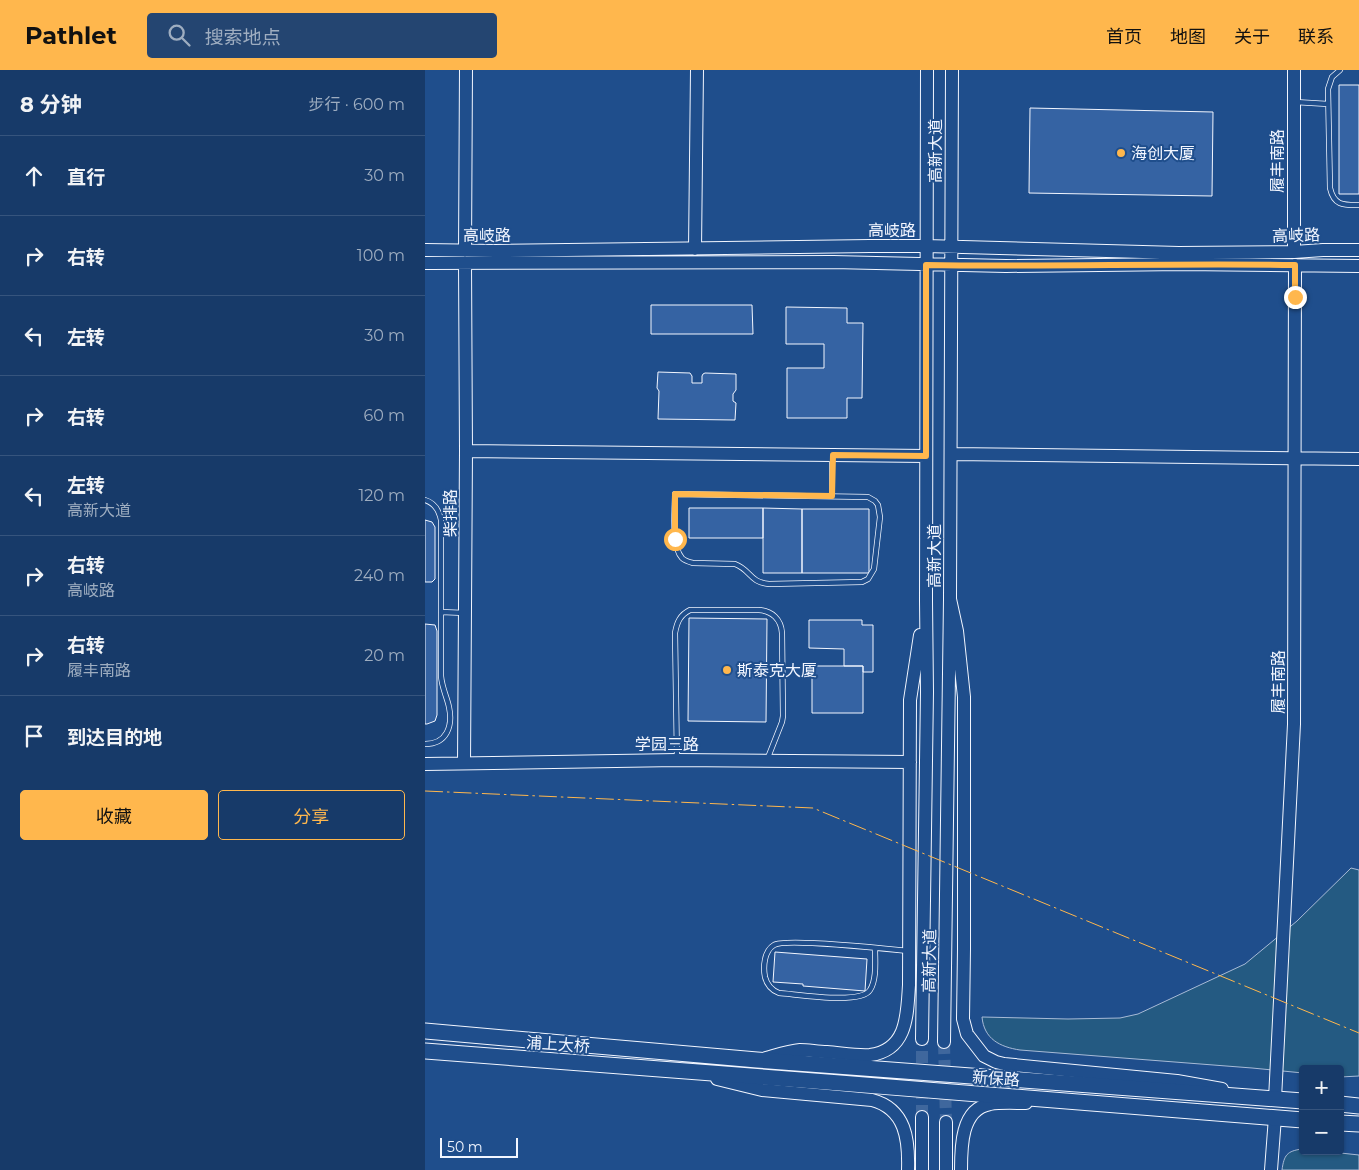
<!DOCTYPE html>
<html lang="zh">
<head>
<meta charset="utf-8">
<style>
	:root { --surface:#173a69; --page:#244571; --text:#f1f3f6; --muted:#9eadc0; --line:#36547d; --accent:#ffb74d }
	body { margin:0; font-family:Montserrat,"Noto Sans SC",sans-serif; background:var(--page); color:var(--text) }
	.controls { position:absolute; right:15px; bottom:15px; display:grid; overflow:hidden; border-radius:5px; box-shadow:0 1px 4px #0004 }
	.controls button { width:45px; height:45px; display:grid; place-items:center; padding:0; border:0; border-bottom:1px solid var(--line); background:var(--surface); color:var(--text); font:25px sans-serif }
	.scale { position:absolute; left:15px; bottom:12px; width:78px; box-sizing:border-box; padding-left:5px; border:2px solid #f2f6ff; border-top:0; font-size:14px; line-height:18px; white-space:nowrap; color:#f2f6ff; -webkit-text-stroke:4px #1f4e8c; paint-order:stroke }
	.stop { position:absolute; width:15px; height:15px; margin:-11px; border:4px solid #ffb74d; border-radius:50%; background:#fff }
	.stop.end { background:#ffb74d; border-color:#fff; box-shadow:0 1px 5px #0008 }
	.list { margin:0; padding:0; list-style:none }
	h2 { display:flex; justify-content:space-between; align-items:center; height:65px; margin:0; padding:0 20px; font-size:21px }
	h2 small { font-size:16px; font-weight:400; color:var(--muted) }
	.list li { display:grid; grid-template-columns:32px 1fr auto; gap:15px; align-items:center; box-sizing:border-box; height:80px; padding:0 20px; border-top:1px solid var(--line) }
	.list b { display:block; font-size:19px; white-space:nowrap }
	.list p { margin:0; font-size:16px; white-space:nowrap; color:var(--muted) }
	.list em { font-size:16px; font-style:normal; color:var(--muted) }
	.actions { display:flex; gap:10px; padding:15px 20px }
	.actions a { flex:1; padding:11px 0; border:1px solid var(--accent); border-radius:5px; text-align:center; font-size:18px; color:var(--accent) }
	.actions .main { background:var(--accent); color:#111 }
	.icon { flex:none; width:28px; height:28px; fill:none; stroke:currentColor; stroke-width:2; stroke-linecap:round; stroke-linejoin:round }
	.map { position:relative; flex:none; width:934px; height:1100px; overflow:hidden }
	header { display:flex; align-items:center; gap:30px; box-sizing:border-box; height:70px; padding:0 25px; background:var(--accent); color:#111 }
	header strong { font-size:24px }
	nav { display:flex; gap:28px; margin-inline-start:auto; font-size:18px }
	.search { width:350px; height:45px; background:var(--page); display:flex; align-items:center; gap:12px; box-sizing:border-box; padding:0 18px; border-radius:5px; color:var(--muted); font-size:19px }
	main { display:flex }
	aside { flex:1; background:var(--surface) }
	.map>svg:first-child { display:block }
	.green { fill:#245a82; stroke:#a8bbd7 }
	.building { fill:#3563a3; stroke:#f2f6ff }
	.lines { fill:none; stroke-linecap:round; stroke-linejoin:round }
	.secondary-tunnel { stroke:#3f679d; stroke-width:12; stroke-dasharray:12 6; stroke-linecap:butt }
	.lane-casing { stroke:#f2f6ff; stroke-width:6 }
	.secondary-casing { stroke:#f2f6ff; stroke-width:14 }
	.primary-casing { stroke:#f2f6ff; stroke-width:17 }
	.lane { stroke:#1f4e8c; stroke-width:4.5 }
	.secondary { stroke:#1f4e8c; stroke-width:12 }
	.primary { stroke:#1f4e8c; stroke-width:15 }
	.power { stroke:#ffb74d; stroke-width:1; stroke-dasharray:18 4 2.5 4; stroke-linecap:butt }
	.route { stroke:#ffb74d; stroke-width:6 }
	.poi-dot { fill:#ffb74d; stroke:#1f4e8c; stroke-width:2 }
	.labels { text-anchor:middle; stroke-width:4; stroke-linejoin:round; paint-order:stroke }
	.street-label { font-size:16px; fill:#f2f6ff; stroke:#1f4e8c }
	.poi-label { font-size:16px; fill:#f2f6ff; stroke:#1f4e8c; text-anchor:start }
</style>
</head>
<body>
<header>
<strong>Pathlet</strong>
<div class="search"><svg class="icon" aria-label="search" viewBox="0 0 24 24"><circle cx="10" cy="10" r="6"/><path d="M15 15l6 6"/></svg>搜索地点</div>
<nav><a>首页</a><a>地图</a><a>关于</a><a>联系</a></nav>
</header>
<main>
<aside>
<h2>8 分钟<small>步行 · 600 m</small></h2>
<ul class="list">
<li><svg class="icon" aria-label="ahead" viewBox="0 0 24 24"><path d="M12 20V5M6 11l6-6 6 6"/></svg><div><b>直行</b></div><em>30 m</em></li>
<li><svg class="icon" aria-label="right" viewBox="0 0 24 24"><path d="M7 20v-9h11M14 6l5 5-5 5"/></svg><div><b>右转</b></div><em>100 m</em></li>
<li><svg class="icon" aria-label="left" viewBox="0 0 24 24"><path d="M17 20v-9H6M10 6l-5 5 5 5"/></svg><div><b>左转</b></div><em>30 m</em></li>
<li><svg class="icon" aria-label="right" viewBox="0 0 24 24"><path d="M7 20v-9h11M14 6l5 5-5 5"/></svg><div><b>右转</b></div><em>60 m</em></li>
<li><svg class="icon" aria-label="left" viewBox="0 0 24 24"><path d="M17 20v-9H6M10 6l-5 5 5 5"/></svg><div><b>左转</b><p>高新大道</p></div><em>120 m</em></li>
<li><svg class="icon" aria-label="right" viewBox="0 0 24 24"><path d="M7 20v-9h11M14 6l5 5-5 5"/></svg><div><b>右转</b><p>高岐路</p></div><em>240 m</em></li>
<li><svg class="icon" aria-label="right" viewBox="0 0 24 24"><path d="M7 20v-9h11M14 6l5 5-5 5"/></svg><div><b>右转</b><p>履丰南路</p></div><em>20 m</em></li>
<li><svg class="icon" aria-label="arrive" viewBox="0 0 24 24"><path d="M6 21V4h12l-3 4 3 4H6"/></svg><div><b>到达目的地</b></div></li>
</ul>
<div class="actions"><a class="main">收藏</a><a>分享</a></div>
</aside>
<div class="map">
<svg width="934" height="1100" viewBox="0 0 934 1100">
	<rect width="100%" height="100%" fill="#1f4e8c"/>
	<path class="green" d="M 926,798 L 934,800 L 934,1006 L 915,1007 L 915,999 L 878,999 L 878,1003 L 827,998 L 595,980 C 575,977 559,969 557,947 L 643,949 L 695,948 L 713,944 L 820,894 L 872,851 Z
		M 877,1079 L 878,1081 L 897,1081 L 934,1085 L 934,1100 L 857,1100 C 859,1085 862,1081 877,1079 Z"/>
	<path class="building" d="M 914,15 L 934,15 L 934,124 L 914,124 Z
		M 605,38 L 788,42 L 787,126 L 604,123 Z
		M 226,235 L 327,235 L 328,264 L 226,264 Z
		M 361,237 L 422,238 L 422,253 L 438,253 L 437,328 L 422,328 L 422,348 L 362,348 L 362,298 L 399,298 L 399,274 L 361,274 Z
		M 233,302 L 265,303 L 267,306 L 267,313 L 277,313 L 277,306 L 278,304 L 280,303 L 311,304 L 311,320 L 308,324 L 308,331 L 311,333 L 310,350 L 233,349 L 234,321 L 232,318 Z
		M 264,438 L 338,438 L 338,468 L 264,468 Z
		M 338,438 L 377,439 L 377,503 L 338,503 Z
		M 377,439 L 444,439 L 444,503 L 377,503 Z
		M 0,450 L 7,452 L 10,457 L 10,509 L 7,512 L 0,512 Z
		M 264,548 L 342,549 L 341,652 L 263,651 Z
		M 384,550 L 437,550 L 437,555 L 448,555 L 448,602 L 438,602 L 438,596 L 419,596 L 419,579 L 384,578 Z
		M 0,554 L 10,555 L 12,561 L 12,645 L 10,651 L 2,654 L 0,654 Z
		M 387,596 L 438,596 L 438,643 L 387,643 Z
		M 350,882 L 442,889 L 440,921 L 378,916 L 378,914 L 348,912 Z"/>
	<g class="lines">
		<path class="secondary-tunnel" d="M 519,972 L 521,1052
			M 497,1047 L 497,969"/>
		<defs>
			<path id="lane" d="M 915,0 L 907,7 L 903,19 L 905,118 C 909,136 919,135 934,135
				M 870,32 L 903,34
				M 250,424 L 443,427 L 450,431 L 453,435 L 455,447 L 449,499 L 443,509 L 437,512 L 344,514 C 324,512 326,500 310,494 L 268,493 C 264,492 260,491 257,488 C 246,476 250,439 250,424 Z
				M 407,426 L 407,387
				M 0,430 C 10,433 14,440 16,450 L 16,606 C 17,618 22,627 24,637 C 28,656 22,674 0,674
				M 16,542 L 40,543
				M 252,689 L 250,563 C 252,552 255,545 265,540 L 334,540 C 347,541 356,549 357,563 L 358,646 L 357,652 L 342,690
				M 450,878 C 450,891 452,909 445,920 C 436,935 371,924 354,923 C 346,920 342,915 340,907 C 338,897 339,881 349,875 C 360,868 463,879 483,881"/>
			<path id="secondary" d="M 270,179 L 272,0
				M 0,180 L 70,181 L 445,176 L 501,176 L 754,183 L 869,182 L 898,180 L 934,180
				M 40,181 L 41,0
				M 869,182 L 869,0
				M 0,193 L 408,192 L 581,196 L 758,194 L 934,196
				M 41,381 L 501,386
				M 526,384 L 934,389
				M 525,529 L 532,561 L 539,627 L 539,879 L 538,949 L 542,964 L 559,986 L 571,992 L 579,994 L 752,1011 L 797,1019
				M 39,693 L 41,381 L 40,193
				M 0,694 L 252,690 L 485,692
				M 497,969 L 502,622 L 501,531 L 502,0
				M 519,972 L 525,529 L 527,0
				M 341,988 C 352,985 364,981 375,980 C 384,980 393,982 402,982 C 416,983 431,986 445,985 C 483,980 482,944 484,915 L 485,630 L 495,565
				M 292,1009 L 337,1020 L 447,1030 C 481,1039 484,1070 483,1100
				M 841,1027 L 850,1029 L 869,654 L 870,195
				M 497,1047 L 497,1100
				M 521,1100 L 521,1052
				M 536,1100 C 536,1077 536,1039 565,1034 C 575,1032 590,1033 601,1033
				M 846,1100 L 850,1047"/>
			<path id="primary" d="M 0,961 L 332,990 L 878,1031
				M 0,981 C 293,1004 585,1025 878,1050
				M 915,1034 L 934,1036
				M 915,1053 L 934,1054"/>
		</defs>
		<use href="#lane" class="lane-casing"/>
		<use href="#secondary" class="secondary-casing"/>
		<use href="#primary" class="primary-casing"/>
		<use href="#lane" class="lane"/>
		<use href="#secondary" class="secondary"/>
		<use href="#primary" class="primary"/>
		<path class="power" d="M 0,721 L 388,738 L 934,963"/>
	</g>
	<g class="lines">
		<path class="route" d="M 250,469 L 250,424 L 407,426 L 408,385 L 501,386 L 501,195 C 624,197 747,193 870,195 L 870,227"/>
	</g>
	<g class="poi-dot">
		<circle cx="696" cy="83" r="5"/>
		<circle cx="302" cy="600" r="5"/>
	</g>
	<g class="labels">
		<g class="street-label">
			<text transform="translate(510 81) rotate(-90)" y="6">高新大道</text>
			<text transform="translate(852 91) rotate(-90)" y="6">履丰南路</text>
			<text x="467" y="166">高岐路</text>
			<text x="62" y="171">高岐路</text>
			<text transform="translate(871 165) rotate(-2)" y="6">高岐路</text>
			<text transform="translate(25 443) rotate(-90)" y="6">柴排路</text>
			<text transform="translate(509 486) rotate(-90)" y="6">高新大道</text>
			<text transform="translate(853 612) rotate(-90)" y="6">履丰南路</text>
			<text x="242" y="680">学园三路</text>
			<text transform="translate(504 891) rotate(-89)" y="6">高新大道</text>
			<text transform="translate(133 974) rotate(4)" y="6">浦上大桥</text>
			<text transform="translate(571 1008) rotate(4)" y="6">新保路</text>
		</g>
		<g class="poi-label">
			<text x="706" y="89">海创大厦</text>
			<text x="312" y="606">斯泰克大厦</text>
		</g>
	</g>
</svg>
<div class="controls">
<button>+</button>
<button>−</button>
</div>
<div class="scale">50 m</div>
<div class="stop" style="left:250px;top:469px"></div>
<div class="stop end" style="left:870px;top:227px"></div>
</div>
</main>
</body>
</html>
